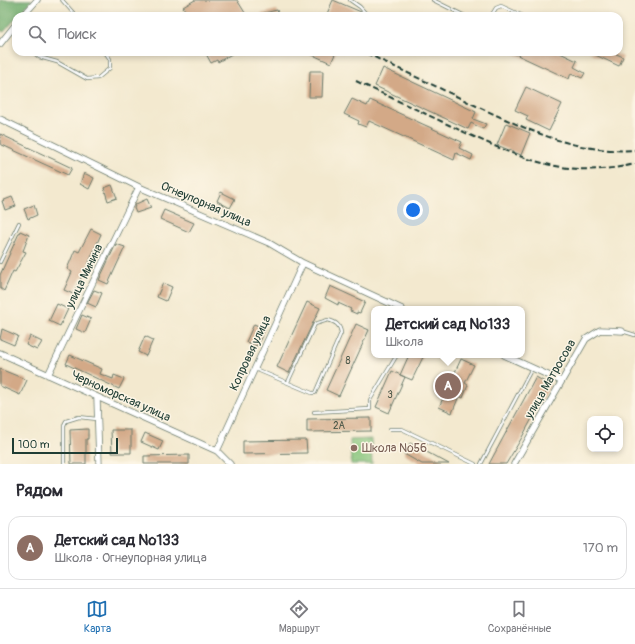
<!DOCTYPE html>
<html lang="ru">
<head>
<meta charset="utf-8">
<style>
	:root { --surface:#fff; --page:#f2f2f3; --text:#2b2b33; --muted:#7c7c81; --line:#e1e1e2; --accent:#1f6fb2 }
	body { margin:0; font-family:Pangolin,sans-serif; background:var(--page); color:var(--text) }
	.controls { position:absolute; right:12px; bottom:12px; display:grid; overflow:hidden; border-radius:8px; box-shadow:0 2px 6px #0003 }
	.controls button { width:36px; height:36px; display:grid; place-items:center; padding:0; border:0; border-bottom:1px solid var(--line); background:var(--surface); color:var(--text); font:20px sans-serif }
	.scale { position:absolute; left:12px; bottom:10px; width:106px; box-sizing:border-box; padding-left:4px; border:2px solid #1f3d34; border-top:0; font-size:11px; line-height:14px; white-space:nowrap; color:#1f3d34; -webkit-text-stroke:3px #fcf5e5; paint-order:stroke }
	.you { position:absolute; left:413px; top:210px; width:14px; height:14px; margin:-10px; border:3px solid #fff; border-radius:50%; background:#1a73e8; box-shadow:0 0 0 6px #1a73e833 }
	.badge { display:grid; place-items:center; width:26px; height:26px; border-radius:50%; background:var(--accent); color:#fff; font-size:13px; font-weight:700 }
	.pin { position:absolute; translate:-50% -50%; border:2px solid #fff; box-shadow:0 1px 4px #0006 }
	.popup { position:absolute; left:371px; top:306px; width:154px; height:52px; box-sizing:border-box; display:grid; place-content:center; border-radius:8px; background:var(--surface); filter:drop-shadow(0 1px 3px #0005); font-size:13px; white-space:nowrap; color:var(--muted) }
	.popup b { font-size:15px; color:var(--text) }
	.popup::after { content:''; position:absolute; left:50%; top:100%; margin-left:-8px; border:8px solid transparent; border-top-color:var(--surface) }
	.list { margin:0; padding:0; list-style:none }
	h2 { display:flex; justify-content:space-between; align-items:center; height:52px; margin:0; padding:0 16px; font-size:17px }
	h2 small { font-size:13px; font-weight:400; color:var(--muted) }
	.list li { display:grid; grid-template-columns:26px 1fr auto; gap:12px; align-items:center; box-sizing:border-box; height:64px; margin:0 8px 8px; padding:0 8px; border:1px solid var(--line); border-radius:12px }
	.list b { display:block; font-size:15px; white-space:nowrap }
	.list p { margin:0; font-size:13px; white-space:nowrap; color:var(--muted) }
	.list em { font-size:13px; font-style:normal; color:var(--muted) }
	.icon { flex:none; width:22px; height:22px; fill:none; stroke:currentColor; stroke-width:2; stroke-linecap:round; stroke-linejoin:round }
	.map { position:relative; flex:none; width:635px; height:464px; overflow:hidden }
	.search { position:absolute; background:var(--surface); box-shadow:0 2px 6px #0003; left:12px; right:12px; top:12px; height:44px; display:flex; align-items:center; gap:10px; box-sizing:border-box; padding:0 14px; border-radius:12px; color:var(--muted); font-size:15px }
	.sheet { height:124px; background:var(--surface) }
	nav { display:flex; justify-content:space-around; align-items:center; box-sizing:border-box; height:56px; border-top:1px solid var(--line); background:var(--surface); font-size:11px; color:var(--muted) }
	nav a { display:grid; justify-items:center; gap:2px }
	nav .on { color:var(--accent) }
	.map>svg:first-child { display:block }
	.green { fill:#86c47b; stroke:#528058 }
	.forest { fill:#6caa6b; stroke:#467450 }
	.building { fill:#d3a987 }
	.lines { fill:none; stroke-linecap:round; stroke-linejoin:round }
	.service-casing { stroke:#69796a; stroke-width:4 }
	.minor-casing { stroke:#69796a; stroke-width:7 }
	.service { stroke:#fff; stroke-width:2.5 }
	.minor { stroke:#fff; stroke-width:5.5 }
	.rail { stroke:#1f3d34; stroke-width:2; stroke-dasharray:6 3; stroke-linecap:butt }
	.education-dot { fill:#8d6e63; stroke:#fcf5e5; stroke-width:1.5 }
	.labels { text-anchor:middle; stroke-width:3; stroke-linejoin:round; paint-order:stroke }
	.number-label { font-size:10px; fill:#4c5849 }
	.street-label { font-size:12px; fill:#1f3d34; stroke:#fcf5e5 }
	.education-label { font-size:12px; fill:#785e54; stroke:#fcf5e5; text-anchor:start }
</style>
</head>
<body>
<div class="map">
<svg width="635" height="464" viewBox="0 0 635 464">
	<rect width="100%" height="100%" fill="#fcf5e5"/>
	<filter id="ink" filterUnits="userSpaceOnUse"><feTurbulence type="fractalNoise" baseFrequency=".025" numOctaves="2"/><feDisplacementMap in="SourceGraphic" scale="8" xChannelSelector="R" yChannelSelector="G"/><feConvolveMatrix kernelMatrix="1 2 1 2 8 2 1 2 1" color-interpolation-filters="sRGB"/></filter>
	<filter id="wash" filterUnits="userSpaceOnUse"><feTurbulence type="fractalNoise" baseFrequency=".012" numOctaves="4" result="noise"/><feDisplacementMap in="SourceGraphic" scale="16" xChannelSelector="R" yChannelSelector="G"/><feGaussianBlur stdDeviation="0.9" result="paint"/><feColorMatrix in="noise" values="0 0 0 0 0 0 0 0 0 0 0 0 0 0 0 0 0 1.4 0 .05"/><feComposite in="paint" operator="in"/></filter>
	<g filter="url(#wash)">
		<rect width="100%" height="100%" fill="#f3e9cf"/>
		<path class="green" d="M 371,439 L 372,464 L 351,464 L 350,440 Z"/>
		<path class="forest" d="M 0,0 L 32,0 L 4,32 L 0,30 Z"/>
		<g id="blocks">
			<path class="building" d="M 195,0 L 237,0 L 247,16 L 189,16 L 183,7 Z
				M 333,0 L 361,12 L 364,16 L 326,16 Z
				M 277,10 L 279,16 L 261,16 L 260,14 Z
				M 205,52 L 235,52 L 218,62 L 217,60 L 211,63 Z
				M 306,52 L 336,52 L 331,63 Z
				M 511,52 L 558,52 L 577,61 L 574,67 L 585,73 L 582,78 L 571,73 L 569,79 Z
				M 589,52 L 612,52 L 623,57 L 619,66 Z
				M 383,68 L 476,112 L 473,119 L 486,124 L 483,129 L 471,123 L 468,129 L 375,86 Z
				M 310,71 L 323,71 L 322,97 L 309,97 Z
				M 526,87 L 562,104 L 549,131 L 526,120 L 528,116 L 515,110 Z
				M 352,99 L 367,106 L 370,100 L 462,142 L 459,148 L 473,155 L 471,160 L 456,153 L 454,160 L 369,121 L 366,127 L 358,124 L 359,121 L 344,114 Z
				M 506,123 L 530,133 L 521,155 L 497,145 Z
				M 0,134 L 72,168 L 68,175 L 0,144 Z
				M 84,173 L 94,178 L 89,189 L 80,184 Z
				M 112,185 L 117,198 L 108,201 L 104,188 Z
				M 221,192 L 235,199 L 230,208 L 217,201 Z
				M 12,197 L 16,206 L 5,210 L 2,201 Z
				M 147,199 L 151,208 L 136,213 L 134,208 L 136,204 Z
				M 34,205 L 37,215 L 28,219 L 24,209 Z
				M 164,210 L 194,223 L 189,232 L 160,219 Z
				M 91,229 L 101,234 L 83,277 L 82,276 L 73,294 L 64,290 L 72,272 L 67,269 L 75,250 L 79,252 Z
				M 20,231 L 29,235 L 23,251 L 26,252 L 15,272 L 13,271 L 4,291 L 0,288 L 0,275 Z
				M 116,244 L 125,247 L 108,284 L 99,280 Z
				M 163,283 L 172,287 L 166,301 L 157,297 Z
				M 330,286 L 365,302 L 360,313 L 357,312 L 357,314 L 350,311 L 351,309 L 338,303 L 338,305 L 325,298 Z
				M 94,290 L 102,293 L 96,307 L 87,303 Z
				M 307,302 L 320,308 L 289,373 L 277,367 Z
				M 57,304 L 68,309 L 60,326 L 49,321 Z
				M 82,315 L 91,319 L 85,333 L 76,329 Z
				M 254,324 L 265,329 L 257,346 L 246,342 Z
				M 356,324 L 369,330 L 339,396 L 326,390 Z
				M 2,329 L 18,336 L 14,345 L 0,339 Z
				M 30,336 L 42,342 L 37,350 L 26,345 Z
				M 145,336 L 153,340 L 146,356 L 138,352 Z
				M 70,355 L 102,369 L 100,374 L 113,379 L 114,375 L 124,379 L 119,389 L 66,364 Z
				M 409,355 L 424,355 L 412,380 L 400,375 Z
				M 461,359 L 474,365 L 465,383 L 468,385 L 463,398 L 459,396 L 452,413 L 439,407 Z
				M 0,369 L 27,380 L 20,395 L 0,386 Z
				M 392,371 L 405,377 L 389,413 L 376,407 Z
				M 536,377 L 550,385 L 521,439 L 506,464 L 489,464 Z
				M 371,418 L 371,431 L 307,432 L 307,419 Z
				M 88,429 L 88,439 L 86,439 L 86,464 L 71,464 L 70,430 Z
				M 111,430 L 131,430 L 131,453 L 112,453 Z
				M 145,433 L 163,441 L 159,450 L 141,442 Z
				M 306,440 L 307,453 L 243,454 L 243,441 Z
				M 410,443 L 449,464 L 422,464 L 404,454 Z
				M 189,455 L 189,464 L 144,464 L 144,456 Z"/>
		</g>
	</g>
	<g filter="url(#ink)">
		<use href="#blocks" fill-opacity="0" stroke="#69796a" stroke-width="1"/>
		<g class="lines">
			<defs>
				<path id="service" d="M 62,0 L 76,16
					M 350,0 L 360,7 L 368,16
					M 433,0 L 465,16
					M 491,16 L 496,8 L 501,6 L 523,16
					M 12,30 L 16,35
					M 33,52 L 39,57 L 57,62 L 87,79 L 98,78 L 110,68 L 110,59 L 105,52
					M 459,52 L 463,52
					M 0,262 L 19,223
					M 622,331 L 635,335
					M 255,369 L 312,393 L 315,393 L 341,333 C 340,325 336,322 328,320 L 315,324 L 288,382
					M 314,412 L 370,409 L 370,400 L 397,355
					M 390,429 L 402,429 L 475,464
					M 64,464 L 64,425 L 66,421 L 79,417 L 97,419
					M 481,464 L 532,368"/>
				<path id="minor" d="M 23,16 L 37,0
					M 0,44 L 16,24
					M 0,119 L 139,187 L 269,243 L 303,263 L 402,309
					M 0,353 L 217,451 L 230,464
					M 504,355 L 561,381
					M 48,375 L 139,187
					M 97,398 L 99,464
					M 217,451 L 303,263
					M 514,464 L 586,339 L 600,330 L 622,331"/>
			</defs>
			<use href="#service" class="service-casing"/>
			<use href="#minor" class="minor-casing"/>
			<use href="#service" class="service"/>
			<use href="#minor" class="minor"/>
			<path class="rail" d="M 366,53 C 401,70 436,86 470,103 C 525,128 573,154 635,150
				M 356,81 C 387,96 418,110 449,125 C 513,155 563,181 635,164"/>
		</g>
	</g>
	<circle class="education-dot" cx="354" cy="448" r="4"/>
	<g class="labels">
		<g class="number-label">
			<text x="348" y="364">8</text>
			<text x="390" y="398">3</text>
			<text x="339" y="429">2А</text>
		</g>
		<g class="street-label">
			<text transform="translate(206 204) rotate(23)" y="4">Огнеупорная улица</text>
			<text transform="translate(84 276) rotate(-64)" y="4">улица Минина</text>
			<text transform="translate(250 353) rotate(-65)" y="4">Копровая улица</text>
			<text transform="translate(550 379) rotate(-60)" y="4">улица Матросова</text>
			<text transform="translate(121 396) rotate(24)" y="4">Черноморская улица</text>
		</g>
		<g class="education-label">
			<text x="362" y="452">Школа №56</text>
		</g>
	</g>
</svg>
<div class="controls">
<button><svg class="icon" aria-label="locate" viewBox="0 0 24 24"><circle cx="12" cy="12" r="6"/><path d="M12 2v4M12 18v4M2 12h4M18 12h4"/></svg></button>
</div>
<div class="scale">100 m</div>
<div class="you"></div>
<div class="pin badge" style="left:448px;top:386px;background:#8d6e63">A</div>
<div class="popup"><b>Детский сад №133</b>Школа</div>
<div class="search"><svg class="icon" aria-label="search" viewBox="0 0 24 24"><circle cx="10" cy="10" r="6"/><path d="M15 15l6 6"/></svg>Поиск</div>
</div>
<section class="sheet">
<h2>Рядом<small></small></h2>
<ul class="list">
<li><span class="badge" style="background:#8d6e63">A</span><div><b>Детский сад №133</b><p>Школа · Огнеупорная улица</p></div><em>170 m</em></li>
</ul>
</section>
<nav>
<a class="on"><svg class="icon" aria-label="map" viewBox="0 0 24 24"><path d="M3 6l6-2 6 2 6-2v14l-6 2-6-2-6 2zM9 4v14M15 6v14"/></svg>Карта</a>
<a><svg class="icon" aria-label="directions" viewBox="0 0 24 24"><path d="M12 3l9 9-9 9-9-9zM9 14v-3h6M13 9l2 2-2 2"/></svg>Маршрут</a>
<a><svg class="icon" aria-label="saved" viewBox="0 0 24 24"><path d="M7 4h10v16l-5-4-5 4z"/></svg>Сохранённые</a>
</nav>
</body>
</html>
